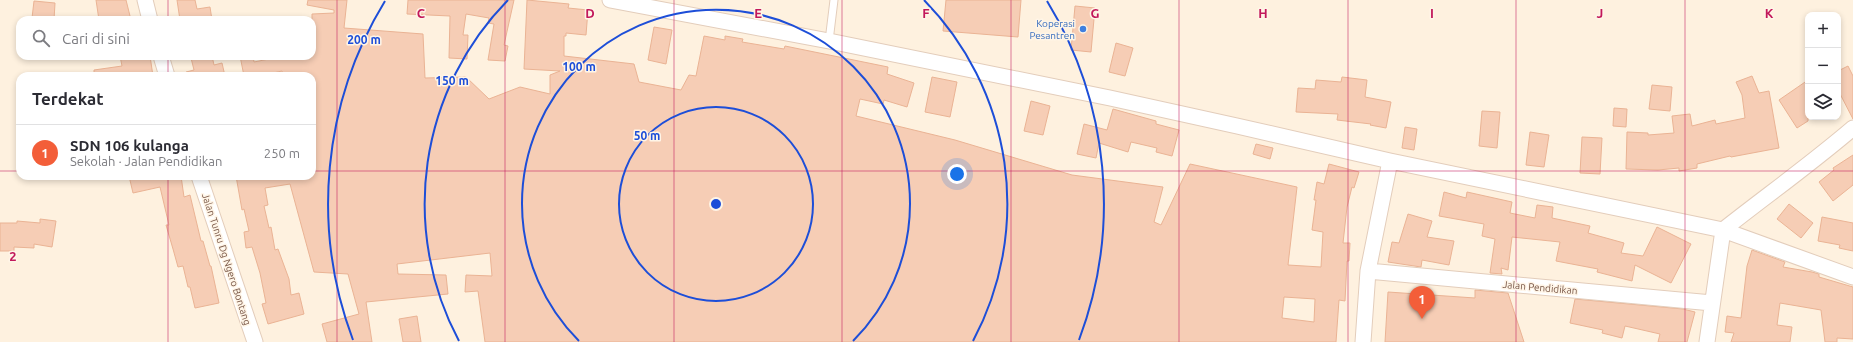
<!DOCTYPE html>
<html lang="id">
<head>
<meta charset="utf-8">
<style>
	:root { --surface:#fff; --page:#f7f7f7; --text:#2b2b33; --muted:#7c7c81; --line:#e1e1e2; --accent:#f35e39 }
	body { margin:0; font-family:Ubuntu,sans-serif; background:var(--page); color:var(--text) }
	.controls { position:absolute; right:12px; top:12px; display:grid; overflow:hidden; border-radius:8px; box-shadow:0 2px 6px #0003 }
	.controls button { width:36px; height:36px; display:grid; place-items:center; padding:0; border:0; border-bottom:1px solid var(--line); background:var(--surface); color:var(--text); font:20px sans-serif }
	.you { position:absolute; left:957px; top:174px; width:14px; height:14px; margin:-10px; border:3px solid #fff; border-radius:50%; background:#1a73e8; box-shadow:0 0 0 6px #1a73e833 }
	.badge { display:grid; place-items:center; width:26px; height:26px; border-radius:50%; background:var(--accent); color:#fff; font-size:13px; font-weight:700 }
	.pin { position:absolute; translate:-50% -33px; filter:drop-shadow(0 1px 2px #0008) }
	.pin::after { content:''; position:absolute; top:21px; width:14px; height:12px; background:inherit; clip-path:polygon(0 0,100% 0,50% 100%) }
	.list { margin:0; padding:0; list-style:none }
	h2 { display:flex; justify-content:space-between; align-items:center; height:52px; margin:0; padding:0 16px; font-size:17px }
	h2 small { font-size:13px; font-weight:400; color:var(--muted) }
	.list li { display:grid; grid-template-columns:26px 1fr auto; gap:12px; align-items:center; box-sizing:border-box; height:56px; padding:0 16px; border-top:1px solid var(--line) }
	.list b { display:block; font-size:15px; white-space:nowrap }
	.list p { margin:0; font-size:13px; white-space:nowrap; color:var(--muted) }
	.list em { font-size:13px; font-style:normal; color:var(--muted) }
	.icon { flex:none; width:22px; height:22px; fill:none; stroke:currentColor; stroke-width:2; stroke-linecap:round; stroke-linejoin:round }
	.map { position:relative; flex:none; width:1853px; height:342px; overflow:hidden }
	.search { position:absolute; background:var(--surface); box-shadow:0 2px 6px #0003; left:16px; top:16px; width:300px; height:44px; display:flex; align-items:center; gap:10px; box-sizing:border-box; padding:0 14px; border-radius:12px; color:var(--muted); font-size:15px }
	.panel { position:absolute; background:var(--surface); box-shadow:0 2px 6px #0003; left:16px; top:72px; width:300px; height:108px; border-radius:12px }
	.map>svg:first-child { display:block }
	.building { fill:#f6cdb5; stroke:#eab394; fill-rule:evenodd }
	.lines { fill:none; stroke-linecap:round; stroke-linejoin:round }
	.lane-casing { stroke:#e3cdbb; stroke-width:9 }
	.street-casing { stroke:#e3cdbb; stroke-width:17 }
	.lane { stroke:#fff; stroke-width:7 }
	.street { stroke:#fff; stroke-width:15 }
	.grid { fill:none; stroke:#c2185b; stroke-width:1; stroke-opacity:0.55 }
	.ring { fill:none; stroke:#1d4ed8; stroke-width:2 }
	.shop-dot { fill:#3f7fe0; stroke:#fff5e7; stroke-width:1.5 }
	.labels { text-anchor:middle; stroke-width:3; stroke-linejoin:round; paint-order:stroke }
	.shop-label { font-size:10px; fill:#366cbe; stroke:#fff5e7; text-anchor:end }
	.street-label { font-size:10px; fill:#775545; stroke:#fff5e7 }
	.grid-label { font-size:13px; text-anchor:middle; font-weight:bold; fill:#c2185b; stroke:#fff5e7; stroke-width:3; stroke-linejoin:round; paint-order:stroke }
	.centre { fill:#1d4ed8; stroke:#fff5e7; stroke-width:2 }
	.ring-label { font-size:12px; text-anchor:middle; font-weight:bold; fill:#1d4ed8; stroke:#fff5e7; stroke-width:3; stroke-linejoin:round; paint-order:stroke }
</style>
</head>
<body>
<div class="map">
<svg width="1853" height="342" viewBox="0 0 1853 342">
	<rect width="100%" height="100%" fill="#fef1df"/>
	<path class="building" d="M 96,0 L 126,0 L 131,20 L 99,20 Z
		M 177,0 L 195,0 L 197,9 L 210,7 L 212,20 L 180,20 Z
		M 308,0 L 347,0 L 344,28 L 423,34 L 425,78 L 466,77 L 489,99 L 520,87 L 550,94 L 550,75 L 560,71 L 524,69 L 527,0 L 569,4 L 568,8 L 588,10 L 586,35 L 566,33 L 566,36 L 564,36 L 564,56 L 634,64 L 639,82 L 681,90 L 689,75 L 696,76 L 704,36 L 725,40 L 725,36 L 743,39 L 742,42 L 784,49 L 785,46 L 888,67 L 887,74 L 914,83 L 907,107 L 884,100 L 883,104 L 860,99 L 856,116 L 955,140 L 1072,175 L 1163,187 L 1154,222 L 1161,225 L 1190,164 L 1297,187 L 1288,265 L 1321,267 L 1323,232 L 1312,230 L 1316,200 L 1314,200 L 1317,182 L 1324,184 L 1329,164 L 1359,172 L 1354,188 L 1352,187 L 1347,207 L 1343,243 L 1350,243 L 1349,261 L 1347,261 L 1345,301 L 1339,300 L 1336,342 L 485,342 L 478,291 L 465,292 L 466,275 L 492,276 L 490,253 L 397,264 L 398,274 L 446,275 L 448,294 L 366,302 L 372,342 L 327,342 L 322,324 L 359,314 L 348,274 L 314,272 L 290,184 L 265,188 L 268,205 L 264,206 L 269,228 L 271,227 L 275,250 L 278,249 L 289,279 L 291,295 L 299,293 L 304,314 L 268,324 L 262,304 L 266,303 L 260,273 L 252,247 L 246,248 L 244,232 L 249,231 L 244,209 L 242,210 L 236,176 L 312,176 L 312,76 L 283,76 L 282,71 L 260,76 L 244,76 L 240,56 L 253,56 L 254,62 L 284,56 L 312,56 L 312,14 L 334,13 L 334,10 L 307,5 ZM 1284,297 L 1315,299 L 1314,322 L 1282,318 Z
		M 408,0 L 514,0 L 504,45 L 508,46 L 505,61 L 488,60 L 494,24 L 488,23 L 489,18 L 466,14 L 463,35 L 468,35 L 467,59 L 449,58 L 450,16 L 407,14 Z
		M 946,0 L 1021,0 L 1018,37 L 943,31 Z
		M 34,1 L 55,3 L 54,20 L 32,18 Z
		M 1075,6 L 1095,8 L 1091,52 L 1071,50 Z
		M 654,27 L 672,30 L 666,64 L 648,60 Z
		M 1116,43 L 1133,48 L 1125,76 L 1109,72 Z
		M 120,56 L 150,56 L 153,76 L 94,76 L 94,70 L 122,66 Z
		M 212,56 L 214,65 L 222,63 L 225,76 L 186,76 L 186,72 L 194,70 L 191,58 Z
		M 1848,66 L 1853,76 L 1853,119 L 1838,90 L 1838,71 Z
		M 1752,76 L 1759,93 L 1769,91 L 1779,148 L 1731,157 L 1730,156 L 1697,164 L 1697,168 L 1679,171 L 1679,168 L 1658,170 L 1626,169 L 1627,132 L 1648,133 L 1648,135 L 1674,133 L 1672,116 L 1690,114 L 1692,126 L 1715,120 L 1716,124 L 1745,118 L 1742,95 L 1736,82 Z
		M 932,77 L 957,82 L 950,117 L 925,112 Z
		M 1342,77 L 1367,80 L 1365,97 L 1391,102 L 1386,128 L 1370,125 L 1371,124 L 1337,120 L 1338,114 L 1296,112 L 1298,88 L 1315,89 L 1316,80 L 1341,82 Z
		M 1808,80 L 1808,121 L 1797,128 L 1779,100 Z
		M 1652,85 L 1672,87 L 1670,111 L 1649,109 Z
		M 1031,101 L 1050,106 L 1043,135 L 1024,131 Z
		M 1614,108 L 1627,109 L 1626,127 L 1613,126 Z
		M 1113,109 L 1156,121 L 1156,124 L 1179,130 L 1172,156 L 1156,152 L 1157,148 L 1131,142 L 1128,152 L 1099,143 L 1096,158 L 1077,154 L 1084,124 L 1107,130 Z
		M 1482,111 L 1500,112 L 1497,148 L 1479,146 Z
		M 1405,127 L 1417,129 L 1414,150 L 1402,148 Z
		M 1530,132 L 1549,135 L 1544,167 L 1526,165 Z
		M 1582,137 L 1602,138 L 1600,174 L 1580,173 Z
		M 1256,144 L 1273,148 L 1270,159 L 1253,154 Z
		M 1853,155 L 1853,185 L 1833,201 L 1819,182 L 1834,170 L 1833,168 Z
		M 129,176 L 181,176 L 184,197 L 190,195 L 201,241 L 203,241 L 210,266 L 211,266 L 219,303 L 195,308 L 190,287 L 188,287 L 183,266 L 178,267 L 173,249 L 166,225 L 169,225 L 160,187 L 133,193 Z
		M 1444,192 L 1466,198 L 1467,192 L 1512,202 L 1510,213 L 1535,218 L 1537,205 L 1553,207 L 1552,218 L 1590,226 L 1588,233 L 1624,243 L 1621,253 L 1643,256 L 1657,227 L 1691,244 L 1671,283 L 1635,265 L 1632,281 L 1597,272 L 1598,269 L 1556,261 L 1560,242 L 1512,237 L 1508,270 L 1501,268 L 1502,274 L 1490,273 L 1495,239 L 1482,236 L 1484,224 L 1439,216 Z
		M 1789,204 L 1813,223 L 1801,238 L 1777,219 Z
		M 1408,214 L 1432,221 L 1427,237 L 1454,241 L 1449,265 L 1422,260 L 1421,267 L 1388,262 L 1392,242 L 1399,243 Z
		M 1822,217 L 1853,223 L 1853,251 L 1839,248 L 1840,245 L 1818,241 Z
		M 40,219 L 56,221 L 52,247 L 34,244 L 34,248 L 14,247 L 14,251 L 0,251 L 0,223 L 17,223 L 17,221 L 40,223 Z
		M 1752,250 L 1785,262 L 1783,267 L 1812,272 L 1819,274 L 1819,277 L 1853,287 L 1853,339 L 1837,338 L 1837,342 L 1825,342 L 1821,310 L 1780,303 L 1777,325 L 1792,327 L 1790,342 L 1731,342 L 1734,333 L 1725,332 L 1727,316 L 1741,318 L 1747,266 Z
		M 1475,290 L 1508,293 L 1524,342 L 1385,342 L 1388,292 L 1475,298 Z
		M 1575,299 L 1683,309 L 1695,312 L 1687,342 L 1658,342 L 1660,334 L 1625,326 L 1622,338 L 1602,333 L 1603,330 L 1570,323 Z
		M 417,316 L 421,342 L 403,342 L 399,319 Z"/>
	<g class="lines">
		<defs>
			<path id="lane" d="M 829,41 L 834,0"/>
			<path id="street" d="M 145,0 L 150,20
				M 610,0 L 829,41 L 1110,98 L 1237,126 L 1390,161 L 1723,230 L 1853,277
				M 161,56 L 167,76
				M 199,176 L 255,342
				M 1368,271 L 1712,303
				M 1363,342 L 1368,271 L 1390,161
				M 1707,342 L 1723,230 C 1766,196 1811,164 1853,128"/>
		</defs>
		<use href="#lane" class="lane-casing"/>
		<use href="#street" class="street-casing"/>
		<use href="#lane" class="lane"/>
		<use href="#street" class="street"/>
	</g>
	<path class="grid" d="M 168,0 L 168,20M 337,0 L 337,342M 505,0 L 505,342M 674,0 L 674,342M 842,0 L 842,342M 1011,0 L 1011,342M 1179,0 L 1179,342M 1348,0 L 1348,342M 1516,0 L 1516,342M 1685,0 L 1685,342M 168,56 L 168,76M 0,171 L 20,171M 312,171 L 1853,171M 168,176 L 168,342"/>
	<g class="ring">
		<circle cx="716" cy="204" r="97"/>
		<path d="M579 341A194 194 0 1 1 853 341"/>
		<path d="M459 341A291 291 0 0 1 508 0M924 0A291 291 0 0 1 973 341"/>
		<path d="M353 340A388 388 0 0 1 385 1M1047 1A388 388 0 0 1 1079 340"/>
	</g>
	<circle class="shop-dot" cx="1083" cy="29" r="4"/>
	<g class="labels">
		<g class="shop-label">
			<text x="1075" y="27">Koperasi<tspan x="1075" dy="12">Pesantren</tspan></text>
		</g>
		<g class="street-label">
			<text transform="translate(227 259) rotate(72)" y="4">Jalan Tunru Dg Ngero Bontang</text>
			<text transform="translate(1540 287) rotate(5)" y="4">Jalan Pendidikan</text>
		</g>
	</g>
	<g class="grid-label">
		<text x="421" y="18">C</text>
		<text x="590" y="18">D</text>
		<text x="758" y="18">E</text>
		<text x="926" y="18">F</text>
		<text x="1095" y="18">G</text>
		<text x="1263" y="18">H</text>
		<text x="1432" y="18">I</text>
		<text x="1600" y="18">J</text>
		<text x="1769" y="18">K</text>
		<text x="13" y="261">2</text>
	</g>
	<circle cx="716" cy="204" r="6" class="centre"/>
	<g class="ring-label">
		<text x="364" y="44">200 m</text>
		<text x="579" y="71">100 m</text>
		<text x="452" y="85">150 m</text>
		<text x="647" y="140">50 m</text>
	</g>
</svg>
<div class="controls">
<button>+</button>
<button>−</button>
<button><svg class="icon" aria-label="layers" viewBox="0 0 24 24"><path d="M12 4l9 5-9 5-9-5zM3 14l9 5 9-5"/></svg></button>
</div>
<div class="you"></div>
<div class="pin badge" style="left:1422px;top:319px">1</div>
<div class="search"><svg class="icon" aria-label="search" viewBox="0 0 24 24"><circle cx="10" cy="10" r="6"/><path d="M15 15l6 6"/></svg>Cari di sini</div>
<section class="panel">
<h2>Terdekat<small></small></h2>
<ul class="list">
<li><span class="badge">1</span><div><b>SDN 106 kulanga</b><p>Sekolah · Jalan Pendidikan</p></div><em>250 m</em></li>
</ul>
</section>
</div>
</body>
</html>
